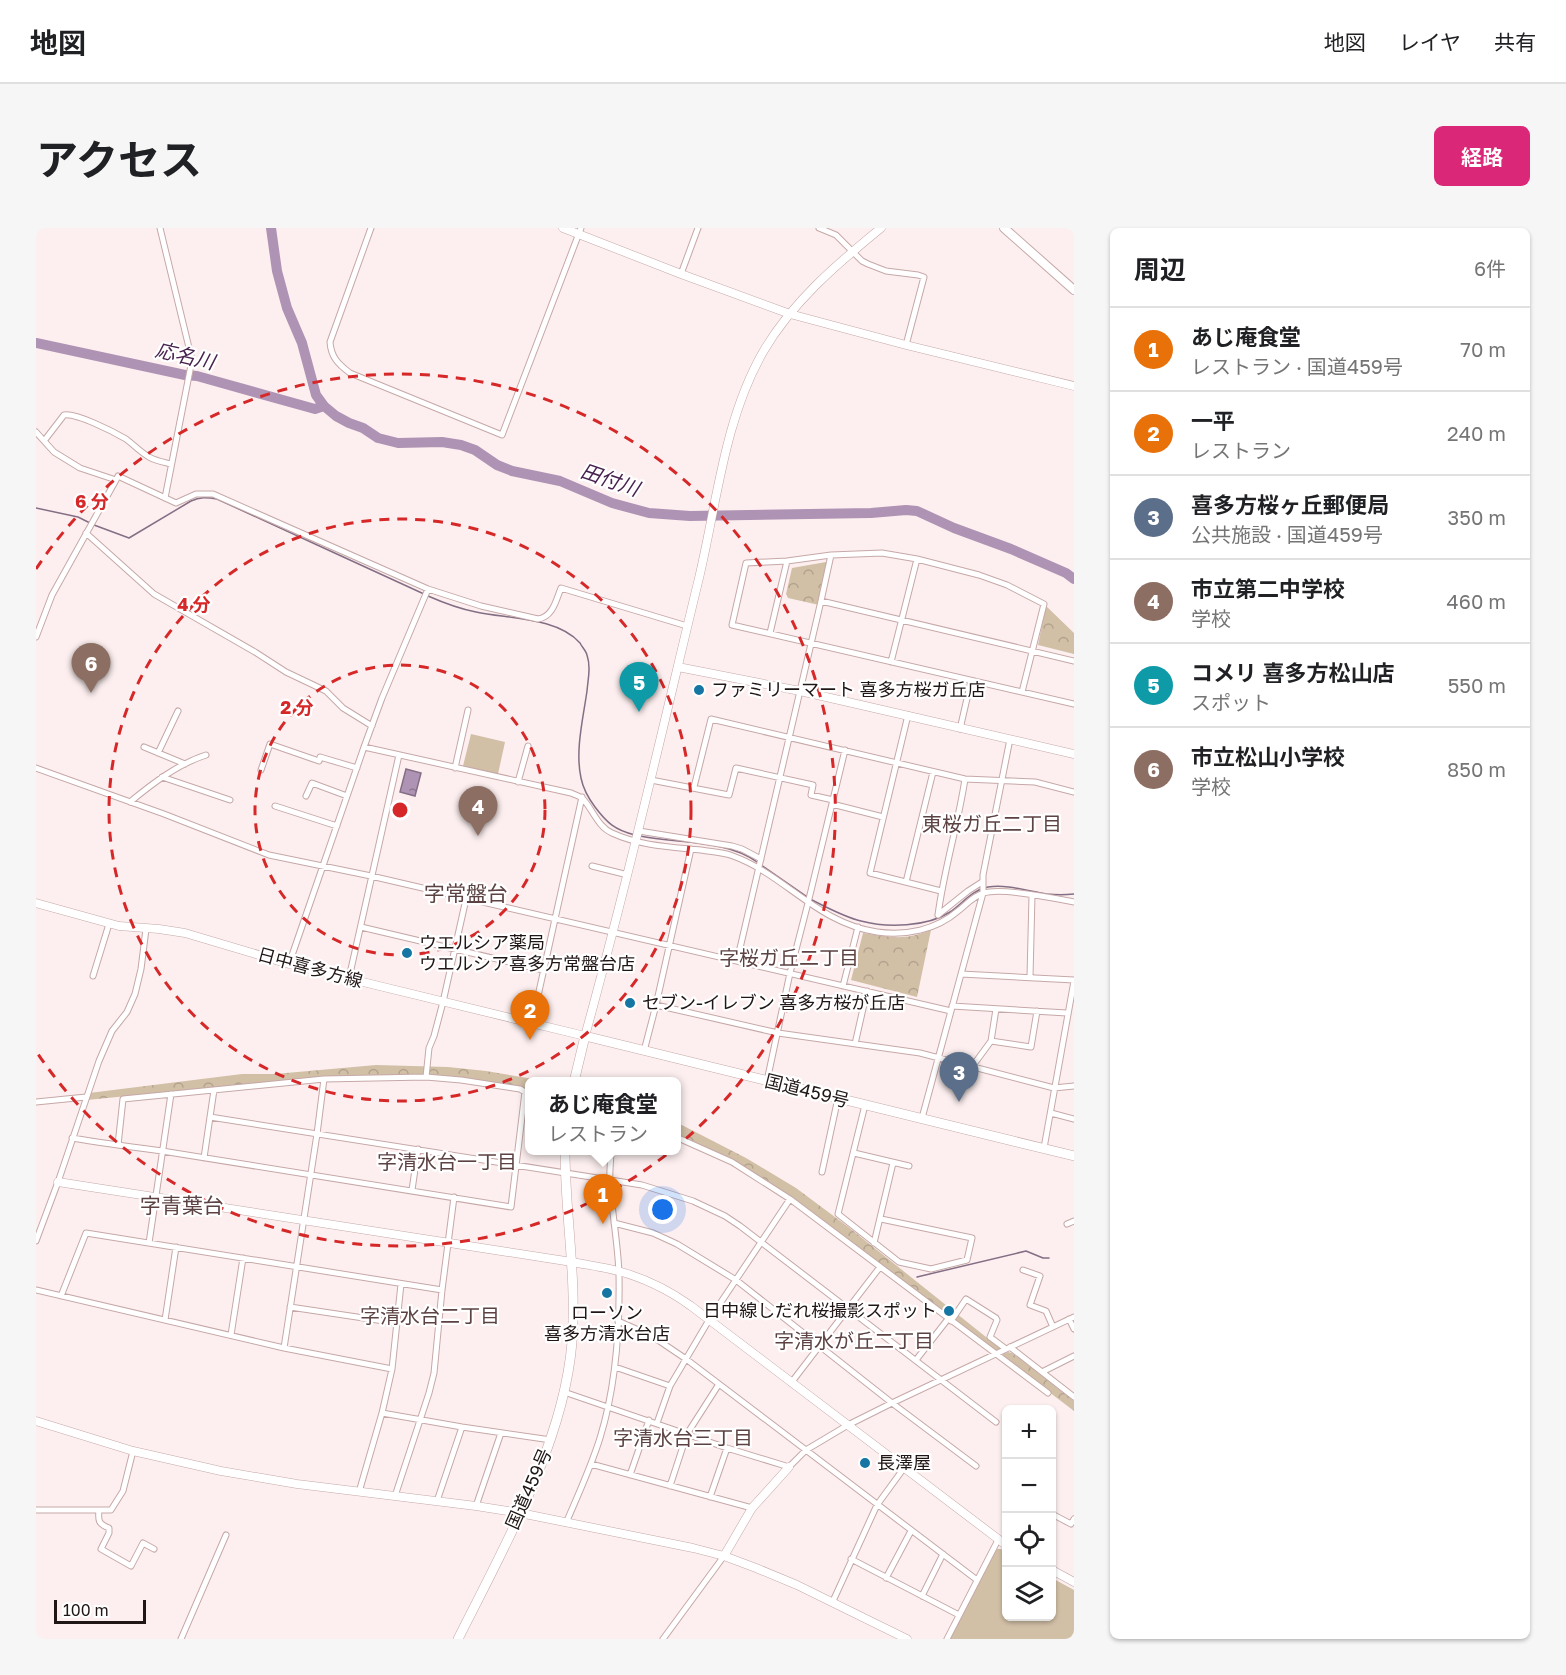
<!DOCTYPE html>
<html lang="ja">
<head>
<meta charset="utf-8">
<style>
	:root { --surface:#fff; --page:#f6f6f6; --text:#202124; --muted:#757577; --line:#e0e0e0; --accent:#db2777 }
	body { margin:0; font-family:"Golos Text","Noto Sans JP",sans-serif; background:var(--page); color:var(--text) }
	.controls { position:absolute; right:18px; bottom:18px; display:grid; overflow:hidden; border-radius:9px; box-shadow:0 2px 4px #0004 }
	.controls button { width:54px; height:54px; display:grid; place-items:center; padding:0; border:0; border-bottom:2px solid var(--line); background:var(--surface); color:var(--text); font:30px sans-serif }
	.scale { position:absolute; left:18px; bottom:15px; width:92px; box-sizing:border-box; padding-left:6px; border:3px solid #211616; border-top:0; font-size:16px; line-height:21px; white-space:nowrap; color:#211616; -webkit-text-stroke:4px #fff; paint-order:stroke }
	.you { position:absolute; left:627px; top:982px; width:21px; height:21px; margin:-15px; border:4px solid #fff; border-radius:50%; background:#1a73e8; box-shadow:0 0 0 9px #1a73e833 }
	.badge { display:grid; place-items:center; width:39px; height:39px; border-radius:50%; background:var(--accent); color:#fff; font-size:20px; font-weight:700 }
	.pin { position:absolute; translate:-50% -50px; filter:drop-shadow(0 2px 3px #0008) }
	.pin::after { content:''; position:absolute; top:32px; width:21px; height:18px; background:inherit; clip-path:polygon(0 0,100% 0,50% 100%) }
	.popup { position:absolute; left:489px; top:849px; width:156px; height:78px; box-sizing:border-box; display:grid; place-content:center; border-radius:9px; background:var(--surface); filter:drop-shadow(0 2px 4px #0005); font-size:20px; white-space:nowrap; color:var(--muted) }
	.popup b { font-size:22px; color:var(--text) }
	.popup::after { content:''; position:absolute; left:50%; top:100%; margin-left:-12px; border:12px solid transparent; border-top-color:var(--surface) }
	.list { margin:0; padding:0; list-style:none }
	h2 { display:flex; justify-content:space-between; align-items:center; height:78px; margin:0; padding:0 24px; font-size:26px }
	h2 small { font-size:20px; font-weight:400; color:var(--muted) }
	.list li { display:grid; grid-template-columns:39px 1fr auto; gap:18px; align-items:center; box-sizing:border-box; height:84px; padding:0 24px; border-top:2px solid var(--line) }
	.list b { display:block; font-size:22px; white-space:nowrap }
	.list p { margin:0; font-size:20px; white-space:nowrap; color:var(--muted) }
	.list em { font-size:20px; font-style:normal; color:var(--muted) }
	.icon { flex:none; width:33px; height:33px; fill:none; stroke:currentColor; stroke-width:2; stroke-linecap:round; stroke-linejoin:round }
	.map { position:relative; flex:none; width:1038px; height:1411px; overflow:hidden; border-radius:9px }
	header { display:flex; align-items:center; gap:36px; box-sizing:border-box; height:84px; padding:0 30px; background:var(--surface); border-bottom:2px solid var(--line) }
	header strong { font-size:28px }
	nav { display:flex; gap:33px; margin-inline-start:auto; font-size:21px }
	.intro { display:flex; align-items:center; justify-content:space-between; box-sizing:border-box; height:144px; padding:0 36px }
	h1 { margin:0; font-size:42px }
	.button { padding:15px 27px; border-radius:9px; background:var(--accent); color:#fff; font-size:21px; font-weight:700 }
	main { display:flex; gap:36px; padding:0 36px }
	aside { flex:1; background:var(--surface); border-radius:9px; box-shadow:0 2px 4px #0004 }
	.map>svg:first-child { display:block }
	.grass { fill:#d1bfa6 }
	.park { fill:url(#park-crowns) }
	.water { fill:url(#water-ripples); stroke:#846e85; stroke-width:1.5 }
	.lines { fill:none; stroke-linecap:round; stroke-linejoin:round }
	.stream { stroke:#846e85; stroke-width:1.5 }
	.river { stroke:#af93b4; stroke-width:10 }
	.street-casing { stroke:#c6a8a8; stroke-width:7 }
	.secondary-casing { stroke:#c6a8a8; stroke-width:9 }
	.primary-casing { stroke:#c6a8a8; stroke-width:10 }
	.highway-casing { stroke:#c6a8a8; stroke-width:10 }
	.street { stroke:#fff; stroke-width:5 }
	.secondary { stroke:#fff; stroke-width:8 }
	.primary { stroke:#fff; stroke-width:8 }
	.highway { stroke:#fff; stroke-width:9 }
	.ring { fill:none; stroke:#d62828; stroke-width:3; stroke-dasharray:10 8 }
	.poi-dot { fill:#1576a3; stroke:#fff; stroke-width:2 }
	.labels { text-anchor:middle; stroke-width:4.5; stroke-linejoin:round; paint-order:stroke }
	.poi-label { font-size:18px; fill:#211616; stroke:#fff; text-anchor:start }
	.street-label { font-size:18px; fill:#211616; stroke:#fff }
	.water-label { font-size:20px; font-style:italic; fill:#48224f; stroke:#fff }
	.neighbourhood-label { font-size:20px; fill:#5c4242; stroke:#fff }
	.quarter-label { font-size:21px; fill:#5c4242; stroke:#fff }
	.centre { fill:#d62828; stroke:#fff; stroke-width:3 }
	.ring-label { font-size:18px; text-anchor:middle; font-weight:bold; fill:#d62828; stroke:#fff; stroke-width:4.5; stroke-linejoin:round; paint-order:stroke }
</style>
</head>
<body>
<header>
<strong>地図</strong>
<nav><a>地図</a><a>レイヤ</a><a>共有</a></nav>
</header>
<div class="intro"><h1>アクセス</h1><a class="button">経路</a></div>
<main>
<div class="map">
<svg width="1038" height="1411" viewBox="0 0 1038 1411">
	<defs>
		<pattern id="park-crowns" width="20" height="18" patternUnits="userSpaceOnUse" patternTransform="scale(1.5)"><rect width="20" height="18" fill="#d1bfa6"/><path d="M2 6a3 3 0 1 1 6 0M12 15a3 3 0 1 1 6 0" fill="none" stroke="#b3a38e"/></pattern>
		<pattern id="water-ripples" width="26" height="14" patternUnits="userSpaceOnUse" patternTransform="scale(1.5)"><rect width="26" height="14" fill="#af93b4"/><path d="M2 4q2-2 4 0t4 0M15 11q2-2 4 0t4 0" fill="none" stroke="#8e7791"/></pattern>
	</defs>
	<rect width="100%" height="100%" fill="#fdefef"/>
	<path class="grass" d="M 435,506 L 469,514 L 462,546 L 427,538 Z
		M 959,1321 L 965,1321 L 970,1324 L 970,1388 L 1016,1388 L 1016,1350 L 1038,1362 L 1038,1411 L 914,1411 Z"/>
	<path class="park" d="M 790,334 L 791,336 L 783,377 L 752,370 L 750,366 L 756,340 Z
		M 1010,378 L 1038,405 L 1038,426 L 1002,417 Z
		M 895,702 L 881,769 L 815,752 L 827,705 C 854,709 869,713 895,702 Z
		M 340,837 L 412,839 L 450,843 L 509,853 L 494,854 L 493,861 L 424,850 L 294,848 L 51,872 L 53,865 L 206,846 L 239,846 Z
		M 640,894 L 710,930 L 760,960 L 811,998 L 965,1121 L 960,1123 L 957,1121 L 727,952 L 641,907 Z
		M 972,1124 L 976,1125 L 1038,1173 L 1038,1183 L 966,1128 L 967,1126 Z"/>
	<path class="water" d="M 370,541 L 385,545 L 379,568 L 364,564 Z"/>
	<g class="lines">
		<path class="stream" d="M 0,280 L 42,289 L 54,295
			M 58,297 L 93,310 L 155,273 C 164,269 170,269 181,271 C 250,303 319,334 388,366
			M 392,368 C 408,375 424,381 440,384 C 472,391 521,389 544,415 C 546,419 550,423 551,427 C 555,439 552,451 551,463 C 547,491 539,523 545,550 C 547,560 553,571 559,579 C 571,595 579,602 599,607
			M 604,608 C 641,616 690,611 721,634
			M 725,637 L 770,668
			M 774,671 C 790,679 808,689 825,693 C 851,700 891,699 914,684 C 926,676 936,662 952,659 C 971,656 991,663 1011,666 C 1020,667 1029,667 1038,666
			M 881,1049 L 990,1023 L 1007,1030 L 1013,1030"/>
		<path class="river" d="M 235,0 L 241,43 L 251,80 L 266,115 L 280,167 L 288,178 L 300,188 L 313,195 L 327,200 L 342,210 L 362,215 L 406,214 L 425,217 L 439,222 L 461,237 L 476,243 L 524,253 L 576,275 L 613,285 L 654,288 L 835,285 L 870,282 L 881,283 L 918,300 L 975,321 L 1030,345 L 1038,351
			M 0,115 L 149,147 L 161,148 L 279,181 L 288,178"/>
		<defs>
			<path id="street" d="M 124,0 L 156,132 L 129,270
				M 335,0 L 294,114 C 295,129 302,136 314,145 L 466,207 L 545,0
				M 783,0 L 800,7 L 826,33 L 832,36 L 850,43 L 882,47 L 888,49 L 870,117
				M 645,46 L 662,0
				M 0,204 L 18,224 L 44,240 L 80,252 L 82,248 L 84,249 L 140,275 L 160,266 L 177,266 L 392,361 L 445,378 L 502,391 C 517,389 520,372 525,360 L 651,398
				M 8,213 L 28,187 C 41,185 78,204 90,211 C 98,217 104,224 113,229 C 120,233 127,234 135,236
				M 50,305 L 118,366 L 219,424 L 250,444 L 290,463 L 307,480 L 336,498
				M 785,373 L 1038,433
				M 734,405 L 751,333
				M 0,409 L 16,367 L 80,252
				M 855,434 L 881,331
				M 986,464 L 1008,376 L 971,357 L 943,347 L 881,331 L 846,325 L 795,327 L 751,333 L 710,335 L 696,397 L 1038,476
				M 872,487 L 834,645 L 905,663
				M 924,501 L 935,453
				M 108,519 L 149,536
				M 328,519 L 535,565 C 539,567 544,568 547,571 C 557,582 562,599 576,605 C 604,618 636,619 665,622 C 676,624 687,624 697,628 C 749,647 781,695 841,704 C 870,708 900,702 922,683 C 931,676 937,668 948,665 C 965,659 1018,670 1038,674
				M 122,525 L 142,483
				M 0,540 L 128,586 L 233,627 L 335,648 L 915,783
				M 419,540 L 432,482
				M 225,542 L 234,516 L 283,533 L 284,529 L 321,540
				M 126,549 L 194,572
				M 615,552 L 693,567 L 700,540 L 777,557 L 775,567 L 797,572
				M 482,554 L 492,518
				M 658,559 L 675,491 L 929,551 L 999,554 L 1038,564
				M 270,568 L 276,555 L 311,568
				M 94,574 C 117,555 142,536 170,527
				M 796,576 L 847,589
				M 239,578 L 301,598
				M 603,603 L 696,618 L 706,621 L 725,631
				M 556,638 L 592,647
				M 870,654 L 897,544
				M 902,687 C 908,641 922,597 929,551
				M 902,687 L 932,663 L 946,654
				M 325,699 L 507,742
				M 701,733 L 785,373 L 795,327
				M 253,736 L 328,519 L 346,470 L 392,361
				M 925,746 L 1038,752
				M 57,748 L 73,696
				M 994,749 L 996,667
				M 313,750 L 363,527
				M 807,758 L 822,699
				M 620,777 L 742,805 L 884,825 L 1018,860 L 1038,858
				M 916,778 L 1031,785
				M 496,795 L 546,569
				M 955,813 L 995,819 L 1001,783
				M 819,816 L 831,763
				M 608,823 L 620,777 L 655,621
				M 936,839 L 955,813 L 960,781
				M 390,849 L 393,820 L 398,808 L 407,774 L 430,671
				M 731,853 L 754,745 L 772,675 L 809,522
				M 0,874 L 50,869
				M 829,877 L 802,986 L 863,1034 L 895,1041 L 931,1032 L 936,1010 L 845,991
				M 1015,885 L 1038,891
				M 174,889 L 178,862
				M 886,890 L 947,665 L 947,647 L 974,511
				M 640,909 L 696,934 L 754,971 L 1012,1165
				M 36,910 C 66,915 96,919 126,923 L 475,979 L 489,864 L 484,861 L 425,852 L 390,849 L 288,851 L 87,871 L 82,917
				M 1008,920 L 1038,753
				M 818,925 L 873,938
				M 168,930 L 174,889 L 606,957 L 657,973 L 689,988 L 704,998 L 960,1194
				M 786,944 L 802,870
				M 376,962 L 382,921
				M 578,995 L 617,1005 L 641,1016 L 700,1052 L 856,1175 L 940,1238
				M 1031,996 L 1038,993
				M 0,1013 L 22,954 L 63,833 L 76,803 L 91,784 L 99,766 L 105,741 L 110,701
				M 113,1015 L 135,866
				M 838,1015 L 857,935
				M 987,1042 L 1004,1048 L 994,1077 L 1010,1083 L 1017,1099
				M 0,1062 L 248,1120 L 356,1141
				M 25,1068 L 50,1005 L 406,1062
				M 254,1079 L 361,1095
				M 1033,1091 L 1038,1101
				M 129,1092 L 140,1019
				M 582,1093 L 616,1108 L 650,1131 L 941,1352
				M 915,1093 L 930,1071 L 960,1090 L 961,1092 L 954,1109 L 970,1121
				M 195,1107 L 207,1030
				M 974,1119 L 1038,1169
				M 248,1120 L 281,906 L 288,851
				M 880,1132 L 912,1091
				M 579,1139 L 634,1158 L 673,1092 L 754,971
				M 1006,1144 L 1038,1128
				M 755,1155 L 844,1039
				M 528,1164 L 691,1220 L 753,1239 L 770,1222 L 812,1197 L 856,1175 L 1038,1089
				M 346,1185 L 426,1199 L 515,1212
				M 621,1195 L 634,1158
				M 555,1236 L 716,1280
				M 594,1247 L 613,1192
				M 634,1258 L 651,1206 L 683,1156
				M 323,1264 L 346,1185 L 356,1141 L 365,1056
				M 359,1268 L 393,1165 L 398,1145 L 406,1062 L 418,969
				M 674,1269 L 691,1220
				M 401,1273 L 426,1199
				M 440,1278 L 465,1205
				M 0,1282 L 75,1282 L 87,1263 L 97,1223
				M 63,1282 C 62,1292 62,1296 73,1300 L 73,1305 L 65,1321 L 95,1338 L 107,1315 L 118,1321
				M 1016,1286 L 1035,1296 L 1038,1291
				M 530,1295 C 542,1267 555,1239 564,1210 C 580,1158 584,1101 583,1046 C 582,1016 576,985 574,955 C 573,944 575,933 575,922
				M 815,1331 L 923,1387
				M 850,1350 L 875,1303
				M 886,1368 L 907,1326
				M 797,1373 L 841,1277 L 868,1240
				M 145,1411 L 190,1307
				M 627,1411 L 688,1328
				M 911,1411 L 962,1312"/>
			<path id="secondary" d="M 527,0 L 645,46 L 754,86 L 870,117 L 1038,158
				M 642,439 L 764,463 L 1038,526
				M 0,675 L 83,698 L 123,701 L 149,705 L 253,736 L 549,808 C 591,656 626,503 663,350 C 681,275 688,192 727,124 C 756,74 801,36 845,0
				M 22,954 L 536,1034 C 551,1037 567,1039 582,1043 C 608,1050 634,1063 655,1078 L 970,1317
				M 0,1193 L 97,1223 L 185,1243 L 261,1256 L 440,1278 L 484,1285 L 657,1320 L 688,1328 L 720,1340 L 761,1357 L 871,1411
				M 688,1328 L 716,1280 L 753,1239
				M 1016,1342 L 1038,1354"/>
			<path id="primary" d="M 968,0 L 1038,62"/>
			<path id="highway" d="M 538,854 L 549,808 L 1038,928
				M 422,1411 C 467,1321 528,1215 536,1114 C 541,1050 529,986 529,922"/>
		</defs>
		<use href="#street" class="street-casing"/>
		<use href="#secondary" class="secondary-casing"/>
		<use href="#primary" class="primary-casing"/>
		<use href="#highway" class="highway-casing"/>
		<use href="#street" class="street"/>
		<use href="#secondary" class="secondary"/>
		<use href="#primary" class="primary"/>
		<use href="#highway" class="highway"/>
	</g>
	<g class="ring">
		<circle cx="364" cy="582" r="145"/>
		<circle cx="364" cy="582" r="291"/>
		<path d="M0 341A436 436 0 1 1 0 823"/>
	</g>
	<g class="poi-dot">
		<circle cx="663" cy="462" r="6"/>
		<circle cx="371" cy="725" r="6"/>
		<circle cx="594" cy="775" r="6"/>
		<circle cx="571" cy="1065" r="6"/>
		<circle cx="913" cy="1083" r="6"/>
		<circle cx="829" cy="1235" r="6"/>
	</g>
	<g class="labels">
		<g class="poi-label">
			<text x="675" y="468">ファミリーマート 喜多方桜ガ丘店</text>
			<text x="383" y="721">ウエルシア薬局<tspan x="383" dy="21">ウエルシア喜多方常盤台店</tspan></text>
			<text x="606" y="781">セブン-イレブン 喜多方桜が丘店</text>
			<text x="901" y="1089" text-anchor="end">日中線しだれ桜撮影スポット</text>
			<text x="571" y="1091" text-anchor="middle">ローソン<tspan x="571" dy="21">喜多方清水台店</tspan></text>
			<text x="841" y="1241">長澤屋</text>
		</g>
		<g class="street-label">
			<text transform="translate(274 740) rotate(15)" y="6">日中喜多方線</text>
			<text transform="translate(771 863) rotate(14)" y="6">国道459号</text>
			<text transform="translate(493 1261) rotate(-66)" y="6">国道459号</text>
		</g>
		<g class="water-label">
			<text transform="translate(149 128) rotate(13)" y="7">応名川</text>
			<text transform="translate(574 252) rotate(19)" y="7">田付川</text>
		</g>
		<g class="neighbourhood-label">
			<text x="956" y="603">東桜ガ丘二丁目</text>
			<text x="753" y="737">字桜ガ丘二丁目</text>
			<text x="411" y="941">字清水台一丁目</text>
			<text x="394" y="1095">字清水台二丁目</text>
			<text x="818" y="1120">字清水が丘二丁目</text>
			<text x="647" y="1217">字清水台三丁目</text>
		</g>
		<g class="quarter-label">
			<text x="430" y="673">字常盤台</text>
			<text x="146" y="985">字青葉台</text>
		</g>
	</g>
	<circle cx="364" cy="582" r="9" class="centre"/>
	<g class="ring-label">
		<text x="56" y="280">6 分</text>
		<text x="158" y="383">4 分</text>
		<text x="261" y="486">2 分</text>
	</g>
</svg>
<div class="controls">
<button>+</button>
<button>−</button>
<button><svg class="icon" aria-label="locate" viewBox="0 0 24 24"><circle cx="12" cy="12" r="6"/><path d="M12 2v4M12 18v4M2 12h4M18 12h4"/></svg></button>
<button><svg class="icon" aria-label="layers" viewBox="0 0 24 24"><path d="M12 4l9 5-9 5-9-5zM3 14l9 5 9-5"/></svg></button>
</div>
<div class="scale">100 m</div>
<div class="you"></div>
<div class="pin badge" style="left:567px;top:996px;background:#e8710a">1</div>
<div class="popup"><b>あじ庵食堂</b>レストラン</div>
<div class="pin badge" style="left:494px;top:812px;background:#e8710a">2</div>
<div class="pin badge" style="left:923px;top:874px;background:#5c6f8a">3</div>
<div class="pin badge" style="left:442px;top:608px;background:#8d6e63">4</div>
<div class="pin badge" style="left:603px;top:484px;background:#0f9aa8">5</div>
<div class="pin badge" style="left:55px;top:465px;background:#8d6e63">6</div>
</div>
<aside>
<h2>周辺<small>6件</small></h2>
<ul class="list">
<li><span class="badge" style="background:#e8710a">1</span><div><b>あじ庵食堂</b><p>レストラン · 国道459号</p></div><em>70 m</em></li>
<li><span class="badge" style="background:#e8710a">2</span><div><b>一平</b><p>レストラン</p></div><em>240 m</em></li>
<li><span class="badge" style="background:#5c6f8a">3</span><div><b>喜多方桜ヶ丘郵便局</b><p>公共施設 · 国道459号</p></div><em>350 m</em></li>
<li><span class="badge" style="background:#8d6e63">4</span><div><b>市立第二中学校</b><p>学校</p></div><em>460 m</em></li>
<li><span class="badge" style="background:#0f9aa8">5</span><div><b>コメリ 喜多方松山店</b><p>スポット</p></div><em>550 m</em></li>
<li><span class="badge" style="background:#8d6e63">6</span><div><b>市立松山小学校</b><p>学校</p></div><em>850 m</em></li>
</ul>
</aside>
</main>
</body>
</html>
